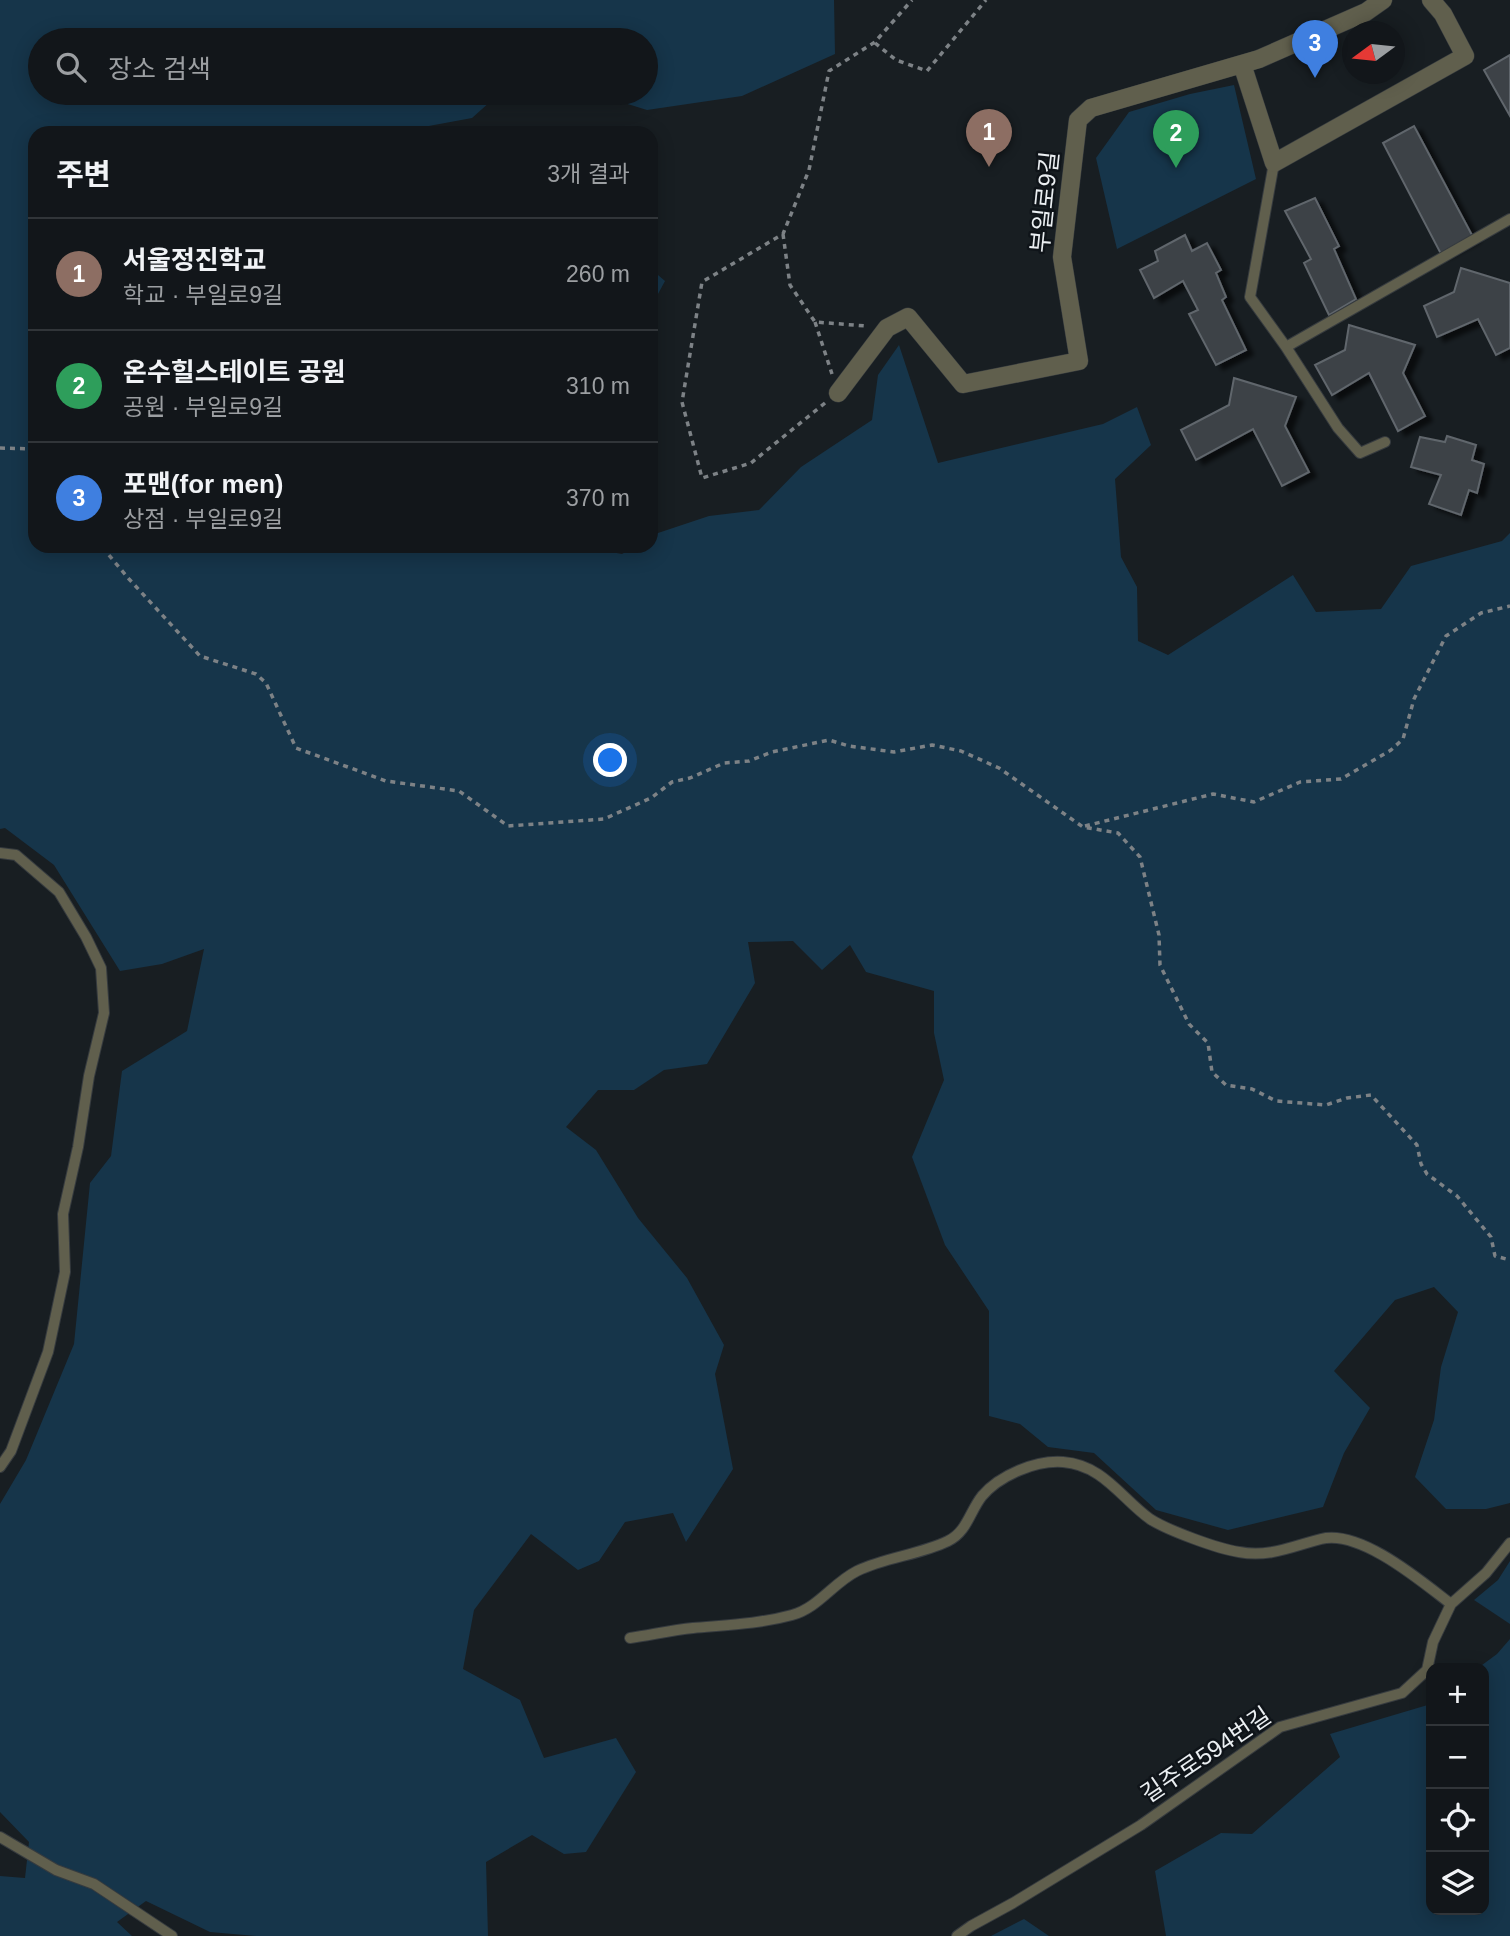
<!DOCTYPE html>
<html lang="ko">
<head>
<meta charset="utf-8">
<style>
	:root { --surface:#12161a; --page:#1b1f23; --text:#f1f3f6; --muted:#9c9fa2; --line:#313539; --accent:#7c3aed }
	body { margin:0; font-family:Arial,"Noto Sans KR",sans-serif; background:var(--page); color:var(--text) }
	.controls { position:absolute; right:21px; bottom:21px; display:grid; overflow:hidden; border-radius:14px; box-shadow:0 4px 18px #0003 }
	.controls button { width:63px; height:63px; display:grid; place-items:center; padding:0; border:0; border-bottom:2px solid var(--line); background:var(--surface); color:var(--text); font:35px sans-serif }
	.compass { position:absolute; left:1342px; top:21px; width:63px; height:63px; border-radius:50%; background:var(--surface); box-shadow:0 4px 18px #0003; rotate:255deg }
	.you { position:absolute; left:611px; top:761px; width:24px; height:24px; margin:-18px; border:5px solid #fff; border-radius:50%; background:#1a73e8; box-shadow:0 0 0 10px #1a73e833 }
	.badge { display:grid; place-items:center; width:46px; height:46px; border-radius:50%; background:var(--accent); color:#fff; font-size:23px; font-weight:700 }
	.pin { position:absolute; translate:-50% -58px; filter:drop-shadow(0 2px 4px #0008) }
	.pin::after { content:''; position:absolute; top:37px; width:24px; height:21px; background:inherit; clip-path:polygon(0 0,100% 0,50% 100%) }
	.list { margin:0; padding:0; list-style:none }
	h2 { display:flex; justify-content:space-between; align-items:center; height:91px; margin:0; padding:0 28px; font-size:30px }
	h2 small { font-size:23px; font-weight:400; color:var(--muted) }
	.list li { display:grid; grid-template-columns:46px 1fr auto; gap:21px; align-items:center; box-sizing:border-box; height:112px; padding:0 28px; border-top:2px solid var(--line) }
	.list b { display:block; font-size:26px; white-space:nowrap }
	.list p { margin:0; font-size:23px; white-space:nowrap; color:var(--muted) }
	.list em { font-size:23px; font-style:normal; color:var(--muted) }
	.icon { flex:none; width:38px; height:38px; fill:none; stroke:currentColor; stroke-width:2; stroke-linecap:round; stroke-linejoin:round }
	.map { position:relative; flex:none; width:1510px; height:1936px; overflow:hidden }
	.search { position:absolute; background:var(--surface); box-shadow:0 4px 18px #0003; left:28px; top:28px; width:630px; height:77px; display:flex; align-items:center; gap:18px; box-sizing:border-box; padding:0 24px; border-radius:38px; color:var(--muted); font-size:26px }
	.panel { position:absolute; background:var(--surface); box-shadow:0 4px 18px #0003; left:28px; top:126px; width:630px; height:427px; border-radius:21px }
	.map>svg:first-child { display:block }
	.green { fill:#16354a }
	.building { fill:#3c4247; stroke:#60666c; stroke-width:2; filter:url(#shadow) }
	.lines { fill:none; stroke-linecap:round; stroke-linejoin:round }
	.lane-casing { stroke:#363b3f; stroke-width:12 }
	.street-casing { stroke:#363b3f; stroke-width:19 }
	.path { stroke:#7d8286; stroke-width:3.5; stroke-dasharray:5 5; stroke-linecap:butt }
	.lane { stroke:#605f4d; stroke-width:10 }
	.street { stroke:#605f4d; stroke-width:18 }
	.labels { text-anchor:middle; stroke-width:5; stroke-linejoin:round; paint-order:stroke }
	.street-label { font-size:24px; fill:#ebeff2; stroke:#0f1419 }
</style>
</head>
<body>
<div class="map">
<svg width="1510" height="1936" viewBox="0 0 1510 1936">
	<defs>
		<filter id="shadow"><feDropShadow dx="7" dy="4.5" stdDeviation="2" flood-color="#0009"/></filter>
	</defs>
	<rect width="100%" height="100%" fill="#181e22"/>
	<path class="green" d="M 0,0 L 834,0 L 835,54 L 742,96 L 647,110 L 592,93 L 646,93 L 646,40 L 40,40 L 40,93 L 500,93 L 472,118 L 418,128 L 416,133 L 35,133 L 35,546 L 578,546 L 622,554 L 635,546 L 651,546 L 652,535 L 709,516 L 759,510 L 801,467 L 872,420 L 878,375 L 899,345 L 938,463 L 1103,424 L 1137,407 L 1151,445 L 1115,479 L 1121,557 L 1137,587 L 1138,641 L 1168,655 L 1293,575 L 1316,612 L 1381,609 L 1411,566 L 1502,541 L 1510,533 L 1510,1503 L 1486,1509 L 1446,1509 L 1415,1477 L 1434,1420 L 1441,1367 L 1458,1312 L 1434,1287 L 1395,1300 L 1334,1371 L 1370,1408 L 1344,1453 L 1323,1507 L 1228,1530 L 1156,1510 L 1094,1453 L 1048,1447 L 1020,1424 L 989,1416 L 989,1311 L 945,1245 L 912,1157 L 944,1080 L 934,1033 L 934,991 L 866,972 L 850,945 L 822,970 L 793,941 L 748,942 L 755,983 L 707,1064 L 664,1070 L 634,1090 L 598,1090 L 566,1127 L 596,1150 L 638,1218 L 687,1278 L 724,1345 L 715,1374 L 733,1469 L 686,1542 L 673,1513 L 625,1522 L 599,1561 L 578,1570 L 531,1534 L 474,1610 L 463,1669 L 520,1700 L 544,1758 L 616,1738 L 636,1772 L 586,1852 L 564,1854 L 532,1835 L 486,1862 L 488,1936 L 256,1936 L 210,1932 L 146,1901 L 117,1922 L 132,1936 L 0,1936 L 0,1876 L 25,1878 L 29,1842 L 0,1812 L 0,1504 L 26,1460 L 74,1344 L 90,1183 L 111,1156 L 122,1071 L 187,1031 L 204,949 L 162,964 L 120,971 L 54,865 L 5,828 L 0,829 Z
		M 1234,85 L 1256,179 L 1117,249 L 1096,158 L 1129,112 L 1190,94 Z
		M 651,269 L 665,281 L 651,307 Z
		M 1510,1561 L 1510,1624 L 1474,1600 L 1498,1580 Z
		M 1510,1639 L 1510,1936 L 1166,1936 L 1155,1871 L 1221,1833 L 1252,1834 L 1340,1757 L 1330,1734 L 1431,1704 L 1431,1910 L 1484,1910 L 1484,1668 L 1478,1668 L 1497,1654 Z
		M 1024,1919 L 1049,1936 L 991,1936 Z"/>
	<path class="building" d="M 1510,55 L 1510,116 L 1484,70 Z
		M 1414,126 L 1473,237 L 1441,254 L 1383,143 Z
		M 1315,198 L 1339,246 L 1334,249 L 1356,299 L 1329,315 L 1304,263 L 1311,259 L 1285,211 Z
		M 1185,235 L 1192,251 L 1207,243 L 1221,270 L 1216,273 L 1226,297 L 1222,300 L 1246,350 L 1216,365 L 1189,314 L 1198,310 L 1183,281 L 1154,298 L 1140,270 L 1158,261 L 1155,251 Z
		M 1461,268 L 1510,283 L 1510,348 L 1496,355 L 1478,319 L 1437,337 L 1424,306 L 1454,292 Z
		M 1349,325 L 1415,345 L 1403,373 L 1425,416 L 1398,431 L 1369,373 L 1332,395 L 1315,365 L 1345,350 Z
		M 1234,378 L 1296,397 L 1285,426 L 1309,472 L 1282,486 L 1253,429 L 1196,460 L 1181,430 L 1229,405 Z
		M 1447,436 L 1476,445 L 1472,460 L 1484,464 L 1477,493 L 1469,490 L 1461,515 L 1429,504 L 1441,475 L 1411,467 L 1420,437 L 1445,442 Z"/>
	<g class="lines">
		<defs>
			<path id="lane" d="M 1274,163 L 1250,297 L 1286,347 L 1510,219
				M 1286,347 L 1338,428 L 1360,453 L 1385,442
				M 0,853 L 16,855 L 59,892 L 86,937 L 101,968 L 104,1013 L 89,1076 L 78,1147 L 63,1214 L 65,1272 L 48,1352 L 11,1451 L 0,1467
				M 630,1638 C 651,1635 672,1630 693,1628 C 726,1625 759,1624 792,1615 C 818,1608 833,1583 857,1571 C 886,1557 919,1555 948,1541 C 967,1532 970,1511 982,1496 C 1000,1475 1036,1460 1063,1462 C 1103,1465 1121,1498 1150,1519 C 1167,1530 1218,1549 1239,1552 C 1269,1558 1293,1546 1321,1539 C 1360,1529 1421,1581 1451,1604
				M 0,1837 L 56,1870 L 94,1884 L 172,1936
				M 957,1936 L 971,1926 L 1013,1903 L 1141,1825 L 1280,1727 L 1402,1693 L 1427,1670 L 1433,1642 L 1451,1604 L 1486,1573 L 1510,1543"/>
			<path id="street" d="M 1242,64 L 1274,163 L 1465,56 L 1443,14 L 1431,0
				M 838,393 L 887,328 L 908,317 L 963,384 L 1079,361 L 1062,257 L 1078,120 L 1091,108 L 1259,59 L 1366,12 L 1383,0"/>
		</defs>
		<use href="#lane" class="lane-casing"/>
		<use href="#street" class="street-casing"/>
		<path class="path" d="M 875,43 L 896,60 L 927,71 L 986,0
			M 783,234 L 790,285 L 815,322 L 866,326
			M 815,322 L 832,374
			M 825,403 L 751,463 L 702,478 L 682,402 L 702,282 L 783,234 L 809,170 L 829,71 L 875,42 L 912,0
			M 0,448 L 35,449
			M 105,546 L 108,554 L 129,579 L 200,656 L 256,674 L 266,683 L 296,748 L 386,781 L 459,791 L 508,826 L 604,819 L 651,798 L 672,782 L 690,778 L 724,763 L 749,761 L 772,752 L 829,740 L 849,746 L 894,752 L 932,745 L 961,751 L 999,768 L 1083,827 L 1118,833 L 1140,857 L 1159,935 L 1160,965 L 1189,1024 L 1208,1043 L 1212,1072 L 1226,1085 L 1252,1089 L 1276,1101 L 1326,1105 L 1347,1098 L 1371,1095 L 1417,1145 L 1421,1164 L 1427,1174 L 1457,1196 L 1491,1237 L 1495,1256 L 1510,1260
			M 1085,826 L 1213,794 L 1254,802 L 1300,782 L 1341,779 L 1391,750 L 1403,739 L 1414,699 L 1446,636 L 1481,613 L 1510,606"/>
		<use href="#lane" class="lane"/>
		<use href="#street" class="street"/>
	</g>
	<g class="labels">
		<g class="street-label">
			<text transform="translate(1045 202) rotate(-84)" y="8">부일로9길</text>
			<text transform="translate(1206 1755) rotate(-34)" y="8">길주로594번길</text>
		</g>
	</g>
</svg>
<div class="controls">
<button>+</button>
<button>−</button>
<button><svg class="icon" aria-label="locate" viewBox="0 0 24 24"><circle cx="12" cy="12" r="6"/><path d="M12 2v4M12 18v4M2 12h4M18 12h4"/></svg></button>
<button><svg class="icon" aria-label="layers" viewBox="0 0 24 24"><path d="M12 4l9 5-9 5-9-5zM3 14l9 5 9-5"/></svg></button>
</div>
<svg class="compass" viewBox="-18 -18 36 36"><path d="M0-13l5 13h-10z" fill="#e53935"/><path d="M0 13l5-13h-10z" fill="#9c9fa2"/></svg>
<div class="you"></div>
<div class="pin badge" style="left:989px;top:167px;background:#8d6e63">1</div>
<div class="pin badge" style="left:1176px;top:168px;background:#2e9e5b">2</div>
<div class="pin badge" style="left:1315px;top:78px;background:#3f7fe0">3</div>
<div class="search"><svg class="icon" aria-label="search" viewBox="0 0 24 24"><circle cx="10" cy="10" r="6"/><path d="M15 15l6 6"/></svg>장소 검색</div>
<section class="panel">
<h2>주변<small>3개 결과</small></h2>
<ul class="list">
<li><span class="badge" style="background:#8d6e63">1</span><div><b>서울정진학교</b><p>학교 · 부일로9길</p></div><em>260 m</em></li>
<li><span class="badge" style="background:#2e9e5b">2</span><div><b>온수힐스테이트 공원</b><p>공원 · 부일로9길</p></div><em>310 m</em></li>
<li><span class="badge" style="background:#3f7fe0">3</span><div><b>포맨(for men)</b><p>상점 · 부일로9길</p></div><em>370 m</em></li>
</ul>
</section>
</div>
</body>
</html>
